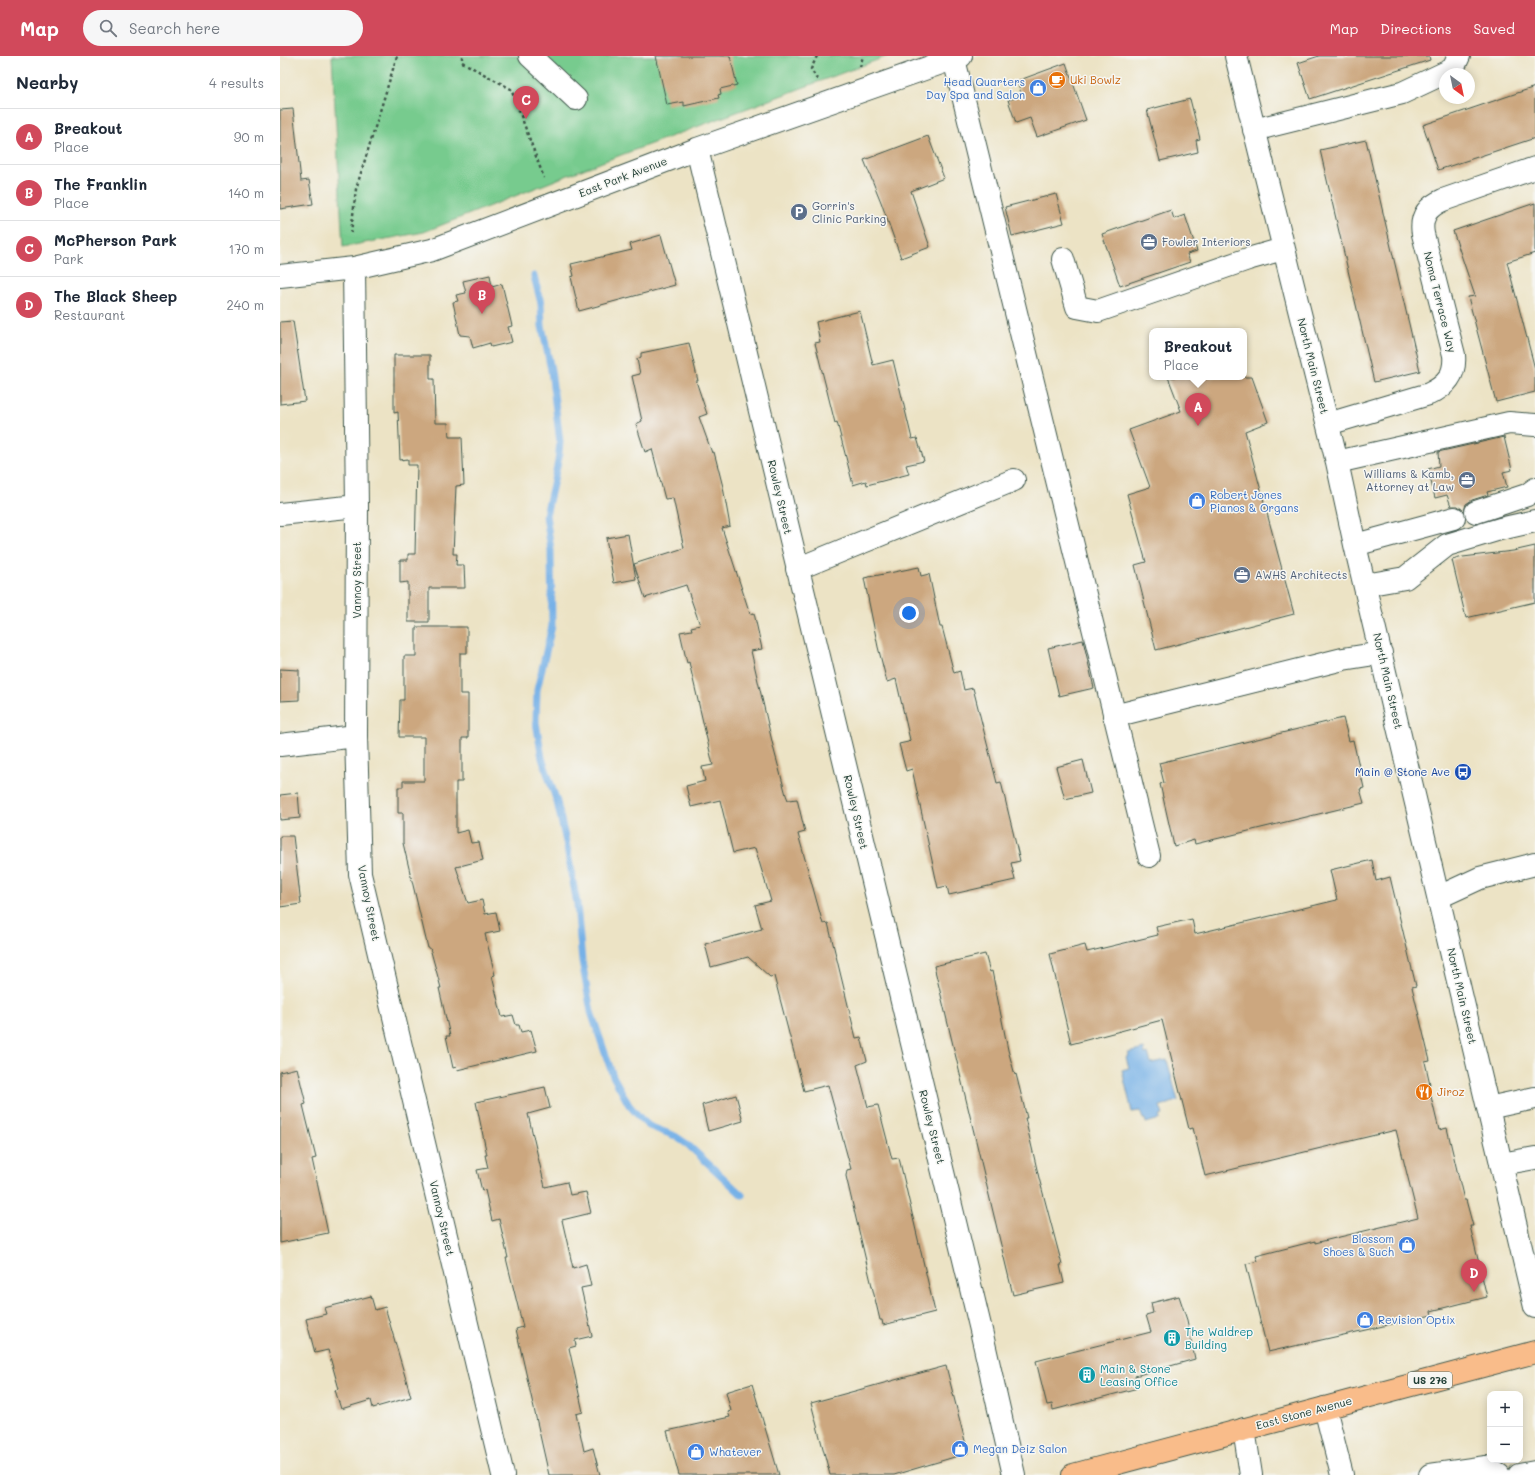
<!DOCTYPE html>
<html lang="en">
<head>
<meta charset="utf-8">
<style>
	:root { --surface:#fff; --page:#f6f6f7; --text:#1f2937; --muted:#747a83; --line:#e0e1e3; --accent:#d1495b }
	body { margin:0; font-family:Mali,sans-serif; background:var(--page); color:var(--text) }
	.controls { position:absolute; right:12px; bottom:12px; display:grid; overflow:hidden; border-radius:8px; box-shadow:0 2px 10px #0003 }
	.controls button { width:36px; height:36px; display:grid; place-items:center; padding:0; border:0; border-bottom:1px solid var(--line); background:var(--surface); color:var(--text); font:20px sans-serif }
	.compass { position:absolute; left:1159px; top:12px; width:36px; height:36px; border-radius:50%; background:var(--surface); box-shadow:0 2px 10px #0003; rotate:147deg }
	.you { position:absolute; left:629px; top:557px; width:14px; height:14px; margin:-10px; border:3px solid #fff; border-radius:50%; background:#1a73e8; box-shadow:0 0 0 6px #1a73e833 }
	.badge { display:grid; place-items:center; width:26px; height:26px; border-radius:50%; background:var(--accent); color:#fff; font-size:13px; font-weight:700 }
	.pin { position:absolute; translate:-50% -33px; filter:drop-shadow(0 1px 2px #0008) }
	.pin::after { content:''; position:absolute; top:21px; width:14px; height:12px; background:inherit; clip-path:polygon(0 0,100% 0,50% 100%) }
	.popup { position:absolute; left:869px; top:272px; width:98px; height:52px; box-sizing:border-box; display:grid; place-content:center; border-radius:8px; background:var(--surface); filter:drop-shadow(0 1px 3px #0005); font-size:13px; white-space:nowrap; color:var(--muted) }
	.popup b { font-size:15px; color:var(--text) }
	.popup::after { content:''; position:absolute; left:50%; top:100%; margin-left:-8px; border:8px solid transparent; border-top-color:var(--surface) }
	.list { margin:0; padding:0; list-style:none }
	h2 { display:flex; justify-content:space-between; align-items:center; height:52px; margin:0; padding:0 16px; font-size:17px }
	h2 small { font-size:13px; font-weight:400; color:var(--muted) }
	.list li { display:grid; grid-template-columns:26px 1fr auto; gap:12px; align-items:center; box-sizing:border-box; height:56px; padding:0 16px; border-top:1px solid var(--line) }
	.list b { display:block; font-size:15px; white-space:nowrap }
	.list p { margin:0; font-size:13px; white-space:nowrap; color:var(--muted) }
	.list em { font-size:13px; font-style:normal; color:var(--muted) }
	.icon { flex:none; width:22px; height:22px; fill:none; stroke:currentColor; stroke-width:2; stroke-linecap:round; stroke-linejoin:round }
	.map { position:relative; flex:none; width:1255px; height:1419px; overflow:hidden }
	header { display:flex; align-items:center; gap:24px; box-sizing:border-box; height:56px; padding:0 20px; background:var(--accent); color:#fff }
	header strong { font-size:19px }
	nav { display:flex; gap:22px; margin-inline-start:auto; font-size:14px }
	.search { width:280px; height:36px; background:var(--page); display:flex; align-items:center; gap:10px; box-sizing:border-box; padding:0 14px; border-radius:22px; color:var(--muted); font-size:15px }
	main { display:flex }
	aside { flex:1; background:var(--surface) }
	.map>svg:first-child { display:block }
	.green { fill:#77cb8e; stroke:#4b8461 }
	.water { fill:#76b1e7; stroke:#4a778e }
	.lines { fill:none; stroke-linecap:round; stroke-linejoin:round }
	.stream { stroke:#76b1e7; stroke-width:7 }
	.building { fill:#cca77f }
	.minor-casing { stroke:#3e564a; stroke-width:24 }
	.highway-casing { stroke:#3e564a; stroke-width:24 }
	.path { stroke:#3e564a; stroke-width:2.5; stroke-dasharray:3 3; stroke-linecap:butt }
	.minor { stroke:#fff; stroke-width:22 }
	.highway { stroke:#f9bc8a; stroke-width:22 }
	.labels { text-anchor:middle; stroke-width:3; stroke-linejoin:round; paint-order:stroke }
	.shield { fill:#f6f6f2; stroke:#60746d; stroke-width:1 }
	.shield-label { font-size:10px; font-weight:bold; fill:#1f3d34 }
	.food-label { font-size:11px; fill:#c56008; stroke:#f6f6f2; text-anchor:start }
	.shop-label { font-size:11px; fill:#366cbe; stroke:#f6f6f2; text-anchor:start }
	.street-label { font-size:11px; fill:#1f3d34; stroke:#f6f6f2 }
	.service-label { font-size:11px; fill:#4e5e75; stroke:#f6f6f2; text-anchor:start }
	.transit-label { font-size:11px; fill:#164399; stroke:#f6f6f2; text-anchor:end }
	.culture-label { font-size:11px; fill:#0d838f; stroke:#f6f6f2; text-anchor:start }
</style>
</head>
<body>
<header>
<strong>Map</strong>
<div class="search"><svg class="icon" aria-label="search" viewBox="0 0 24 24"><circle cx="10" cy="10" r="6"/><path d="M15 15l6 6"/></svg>Search here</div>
<nav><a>Map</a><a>Directions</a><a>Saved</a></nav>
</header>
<main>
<aside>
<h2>Nearby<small>4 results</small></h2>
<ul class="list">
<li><span class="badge">A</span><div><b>Breakout</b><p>Place</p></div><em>90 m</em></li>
<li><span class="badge">B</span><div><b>The Franklin</b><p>Place</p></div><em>140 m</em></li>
<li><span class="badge">C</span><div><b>McPherson Park</b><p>Park</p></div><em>170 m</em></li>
<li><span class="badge">D</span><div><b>The Black Sheep</b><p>Restaurant</p></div><em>240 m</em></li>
</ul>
</aside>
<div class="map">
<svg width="1255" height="1419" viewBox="0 0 1255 1419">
	<rect width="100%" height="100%" fill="#f6f6f2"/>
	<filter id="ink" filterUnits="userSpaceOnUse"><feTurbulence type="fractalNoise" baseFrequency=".025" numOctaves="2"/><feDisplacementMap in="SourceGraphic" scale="8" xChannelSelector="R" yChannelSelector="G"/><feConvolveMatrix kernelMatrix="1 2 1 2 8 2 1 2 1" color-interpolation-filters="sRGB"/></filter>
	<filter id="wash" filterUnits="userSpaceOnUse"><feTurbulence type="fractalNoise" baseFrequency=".012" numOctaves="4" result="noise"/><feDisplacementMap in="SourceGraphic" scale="16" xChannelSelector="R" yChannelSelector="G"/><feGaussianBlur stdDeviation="0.9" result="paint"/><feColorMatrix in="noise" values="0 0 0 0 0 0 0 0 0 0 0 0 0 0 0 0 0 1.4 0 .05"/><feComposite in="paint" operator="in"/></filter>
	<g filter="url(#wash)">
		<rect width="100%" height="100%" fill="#ece3c5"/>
		<path class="green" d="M 52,0 L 608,0 L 306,112 L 144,176 L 63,191 Z"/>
		<path class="water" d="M 864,993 L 865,998 L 868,997 L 871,1007 L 887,1004 L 898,1045 L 880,1050 L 883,1059 L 879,1060 L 880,1063 L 866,1067 L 865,1063 L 863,1063 L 860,1055 L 852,1056 L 842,1014 L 849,1012 L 846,1001 L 849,1000 L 848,997 Z"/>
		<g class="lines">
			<path class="stream" d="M 254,220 L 261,247 L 262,270 L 271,314 L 280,386 L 278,406 L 266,459 L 271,494 L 272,570 L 257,634 L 256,666 L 262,702 L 277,746 L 286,786 L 297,848 L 302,905 L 311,956 L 333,1020 L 349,1049 L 362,1064 L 369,1070 L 395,1080 L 407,1088 L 462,1139"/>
		</g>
		<g id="blocks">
			<path class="building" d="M 376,0 L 450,0 L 457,29 L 440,33 L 441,38 L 438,39 L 439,42 L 404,50 L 404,46 L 387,49 Z
				M 1039,0 L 1149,0 L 1150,4 L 1030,43 L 1018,7 Z
				M 786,7 L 806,64 L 757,81 L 750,62 L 736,67 L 728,44 L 742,40 L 737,25 Z
				M 1255,31 L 1255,82 L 1158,114 L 1143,69 Z
				M 910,43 L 920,83 L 916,84 L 918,96 L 880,105 L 867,54 Z
				M 13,53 L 21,125 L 29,124 L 33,148 L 0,153 L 0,54 Z
				M 648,80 L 664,122 L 631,135 L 650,191 L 621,202 L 601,146 L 584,104 Z
				M 1086,84 L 1140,315 L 1094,326 L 1040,94 Z
				M 776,138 L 784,167 L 732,180 L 725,151 Z
				M 1255,147 L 1255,197 L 1227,206 L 1255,313 L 1255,336 L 1216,346 L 1188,241 L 1195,240 L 1173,175 Z
				M 891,154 L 894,163 L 905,159 L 917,195 L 907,198 L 910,206 L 840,230 L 822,178 Z
				M 381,179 L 395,229 L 299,255 L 291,221 L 294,220 L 291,208 L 352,194 L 350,188 Z
				M 210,219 L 212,231 L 222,228 L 232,270 L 228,271 L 232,286 L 211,291 L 210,287 L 193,292 L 190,280 L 180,279 L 173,246 L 178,245 L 176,239 L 186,237 L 183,225 Z
				M 580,255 L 593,309 L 613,304 L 632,383 L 637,382 L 644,405 L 626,409 L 629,418 L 587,429 L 586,425 L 573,429 L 557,366 L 555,367 L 535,287 L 540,286 L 536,266 Z
				M 13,265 L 25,345 L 0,348 L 0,266 Z
				M 409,287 L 418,325 L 416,325 L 427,358 L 419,361 L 432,397 L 434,396 L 443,431 L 450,470 L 442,472 L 470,558 L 474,557 L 482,593 L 471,595 L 494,694 L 506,739 L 508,744 L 517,743 L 525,776 L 518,778 L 543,868 L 548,867 L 576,982 L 581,981 L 587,1005 L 577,1009 L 588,1051 L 598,1049 L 612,1103 L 619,1102 L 655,1256 L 603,1269 L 602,1264 L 600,1264 L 566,1120 L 567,1114 L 571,1113 L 548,1029 L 524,1035 L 494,920 L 490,921 L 468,901 L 431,911 L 425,888 L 482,873 L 475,849 L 491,845 L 475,792 L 453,797 L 440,744 L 411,751 L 406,730 L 425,725 L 422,711 L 433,709 L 409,606 L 407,607 L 400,576 L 412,574 L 411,571 L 420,569 L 406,529 L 365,542 L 354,508 L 404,492 L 393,442 L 385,443 L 372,393 L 365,396 L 356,368 L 362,365 L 352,320 L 360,318 L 357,303 L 361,301 L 361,297 Z
				M 114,299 L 150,299 L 150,323 L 154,323 L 155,367 L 168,367 L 169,381 L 182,381 L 184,429 L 176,430 L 173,498 L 177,498 L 176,509 L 184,509 L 185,532 L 149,532 L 149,566 L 128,566 L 128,526 L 120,527 L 120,504 L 128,504 L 128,498 L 135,498 L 137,409 L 128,409 L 128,403 L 120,404 L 118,356 L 114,357 Z
				M 888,321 L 972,321 L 988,366 L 965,375 L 1014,558 L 876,594 L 855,509 L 866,506 L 847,438 L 870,431 L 849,374 L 901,355 Z
				M 1224,381 L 1232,414 L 1223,416 L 1227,431 L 1207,436 L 1208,439 L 1192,444 L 1186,448 L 1184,455 L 1178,450 L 1171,450 L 1167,439 L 1155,442 L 1148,413 L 1159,410 L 1158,396 Z
				M 348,478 L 356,523 L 334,527 L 326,482 Z
				M 1255,490 L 1255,546 L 1186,562 L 1172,504 L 1183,501 L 1233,495 Z
				M 639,511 L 641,520 L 649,518 L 660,571 L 662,571 L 674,617 L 680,615 L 684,634 L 693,632 L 717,727 L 721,726 L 740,805 L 731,807 L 735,824 L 669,839 L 667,830 L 658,832 L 632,713 L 626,715 L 619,688 L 628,686 L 630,684 L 616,623 L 607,626 L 598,591 L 584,522 Z
				M 136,571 L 187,571 L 187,597 L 180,597 L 180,638 L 188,638 L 188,682 L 182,682 L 182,726 L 176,726 L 176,777 L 188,774 L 191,787 L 199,786 L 203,804 L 176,811 L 188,847 L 202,844 L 205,858 L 216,856 L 220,875 L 205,878 L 215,919 L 212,920 L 222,961 L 233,959 L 236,969 L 239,969 L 241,976 L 251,974 L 257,995 L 177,1014 L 176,1011 L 173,1012 L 166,980 L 170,980 L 159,932 L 161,932 L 150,892 L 148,892 L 123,787 L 123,757 L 118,757 L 118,731 L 123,731 L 123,725 L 144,725 L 144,681 L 119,681 L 120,644 L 124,644 L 124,600 L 136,600 Z
				M 803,584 L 814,632 L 779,640 L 768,592 Z
				M 0,613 L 19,614 L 19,644 L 0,645 Z
				M 1063,662 L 1069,685 L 1073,684 L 1084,732 L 1080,733 L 1084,747 L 915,788 L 914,784 L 894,790 L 880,728 L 884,727 L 879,707 Z
				M 803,704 L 811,737 L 785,743 L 776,711 Z
				M 18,737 L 20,762 L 0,764 L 0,739 Z
				M 0,780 L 13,780 L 21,848 L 0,851 Z
				M 1092,804 L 1096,825 L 1110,821 L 1136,930 L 1132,931 L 1150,1005 L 1145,1006 L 1150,1028 L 1148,1028 L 1159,1074 L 1167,1072 L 1184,1144 L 1186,1144 L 1193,1170 L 1190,1170 L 1207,1241 L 1151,1255 L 1152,1259 L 988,1296 L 966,1208 L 978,1205 L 976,1200 L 1035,1185 L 1035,1187 L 1138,1162 L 1116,1074 L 925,1120 L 913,1072 L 909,1073 L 882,964 L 791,988 L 770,898 L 805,889 L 807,896 L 878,879 L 876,871 L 912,863 L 915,878 L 1057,844 L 1050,814 Z
				M 705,898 L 710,916 L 712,915 L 728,994 L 735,1019 L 736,1018 L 747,1062 L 745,1062 L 759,1122 L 782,1209 L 780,1209 L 784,1227 L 733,1239 L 654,910 Z
				M 17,1012 L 26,1048 L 23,1049 L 36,1102 L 32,1103 L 48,1177 L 0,1187 L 0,1016 Z
				M 265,1031 L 270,1052 L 248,1058 L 265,1131 L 287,1126 L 290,1139 L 306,1136 L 311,1157 L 282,1164 L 293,1212 L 306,1208 L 311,1230 L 301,1232 L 312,1280 L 295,1284 L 296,1290 L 289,1292 L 303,1356 L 296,1358 L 304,1395 L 313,1392 L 320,1419 L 269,1419 L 236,1273 L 243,1271 L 226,1202 L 228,1202 L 219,1163 L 212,1165 L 205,1134 L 202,1135 L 197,1114 L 208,1112 L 205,1099 L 207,1099 L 196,1046 Z
				M 456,1039 L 463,1065 L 428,1075 L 422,1049 Z
				M 91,1240 L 95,1254 L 105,1251 L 131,1341 L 93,1352 L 91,1344 L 61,1353 L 55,1334 L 59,1333 L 48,1294 L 35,1297 L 26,1263 L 46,1258 L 44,1252 Z
				M 899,1240 L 907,1264 L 915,1303 L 855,1320 L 858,1332 L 773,1354 L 772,1348 L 767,1349 L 756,1305 L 871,1276 L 866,1259 L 873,1257 L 871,1247 Z
				M 666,1310 L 688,1397 L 614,1419 L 550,1419 L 531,1347 Z
				M 472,1328 L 499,1419 L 399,1419 L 387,1375 L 450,1361 L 448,1356 L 451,1355 L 446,1336 Z"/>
		</g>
	</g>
	<g filter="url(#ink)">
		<use href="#blocks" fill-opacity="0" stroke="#3e564a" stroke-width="1"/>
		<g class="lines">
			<defs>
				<path id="minor" d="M 250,0 L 296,43
					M 956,0 L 1057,406 L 1075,489 L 1255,1251
					M 674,3 L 869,800
					M 974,74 L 1122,37 L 1173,13 L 1179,0
					M 417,93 L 700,1270 L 734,1419
					M 783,203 L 797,251 L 818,255 L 968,203 L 1003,193
					M 74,212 L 77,450 L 76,680 L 80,818 L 223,1419
					M 0,220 L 74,212 L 152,194 L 417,93 L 681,0
					M 1048,368 L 1149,338 C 1166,330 1176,319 1174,299 L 1143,178 C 1140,161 1147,151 1163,144 L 1255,112
					M 1057,406 L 1229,367 L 1255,369
					M 1196,456 L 1247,439 L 1255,433
					M 0,458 L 77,450
					M 1075,489 L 1174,462
					M 517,513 L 734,424
					M 1085,529 L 1125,522 L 1167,489 L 1220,473 L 1255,465
					M 834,660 L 1063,603 L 1101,597
					M 0,689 L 76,680
					M 1159,841 L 1200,822 L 1255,808
					M 1208,1052 L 1255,1042
					M 1221,1108 L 1255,1102
					M 1045,1352 L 1062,1419
					M 964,1373 L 971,1419
					M 1150,1419 L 1206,1411 L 1219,1419
					M 1239,1419 L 1255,1416"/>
				<path id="highway" d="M 793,1419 L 1255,1296"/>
			</defs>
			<use href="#minor" class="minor-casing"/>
			<use href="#highway" class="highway-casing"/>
			<path class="path" d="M 182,0 L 182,6 L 231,33 L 264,122
				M 537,0 L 531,13 L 536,22 L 540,24
				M 580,11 L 583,0
				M 71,177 L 76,133 L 117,0"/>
			<use href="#minor" class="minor"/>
			<use href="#highway" class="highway"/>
		</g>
	</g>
	<defs>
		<symbol id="cafe-disc" viewBox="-11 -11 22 22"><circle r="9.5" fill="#e8710a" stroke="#f6f6f2"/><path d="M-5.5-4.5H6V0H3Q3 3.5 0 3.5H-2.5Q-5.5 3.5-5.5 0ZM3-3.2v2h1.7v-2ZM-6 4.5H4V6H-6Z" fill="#fff"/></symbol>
		<symbol id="shop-disc" viewBox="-11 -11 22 22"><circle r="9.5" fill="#3f7fe0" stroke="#f6f6f2"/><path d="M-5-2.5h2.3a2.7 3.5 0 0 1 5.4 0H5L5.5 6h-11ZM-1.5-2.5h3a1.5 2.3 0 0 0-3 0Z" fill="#fff"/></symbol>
		<symbol id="parking-disc" viewBox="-11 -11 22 22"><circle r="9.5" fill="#5c6f8a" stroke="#f6f6f2"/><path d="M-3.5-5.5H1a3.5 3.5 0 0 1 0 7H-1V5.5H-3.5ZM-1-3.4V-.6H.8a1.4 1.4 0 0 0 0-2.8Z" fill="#fff"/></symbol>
		<symbol id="office-disc" viewBox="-11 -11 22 22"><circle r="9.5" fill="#5c6f8a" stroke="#f6f6f2"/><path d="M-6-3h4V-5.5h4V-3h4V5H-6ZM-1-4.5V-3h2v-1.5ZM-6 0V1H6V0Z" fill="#fff"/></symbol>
		<symbol id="bus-disc" viewBox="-11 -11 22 22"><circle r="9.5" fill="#1a4fb4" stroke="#f6f6f2"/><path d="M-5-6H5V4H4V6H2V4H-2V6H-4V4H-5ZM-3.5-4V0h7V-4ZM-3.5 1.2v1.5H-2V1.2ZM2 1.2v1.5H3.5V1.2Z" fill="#fff"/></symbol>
		<symbol id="restaurant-disc" viewBox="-11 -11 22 22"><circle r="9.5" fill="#e8710a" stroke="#f6f6f2"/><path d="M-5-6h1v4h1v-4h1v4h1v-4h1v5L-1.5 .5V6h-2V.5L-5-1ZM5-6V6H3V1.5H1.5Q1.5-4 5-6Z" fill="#fff"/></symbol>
		<symbol id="building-disc" viewBox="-11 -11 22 22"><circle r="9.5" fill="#0f9aa8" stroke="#f6f6f2"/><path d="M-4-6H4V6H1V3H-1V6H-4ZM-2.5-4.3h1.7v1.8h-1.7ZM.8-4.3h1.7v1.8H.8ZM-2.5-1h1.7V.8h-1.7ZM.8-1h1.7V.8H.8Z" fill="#fff"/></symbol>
	</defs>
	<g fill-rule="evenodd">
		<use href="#cafe-disc" x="767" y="14" width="20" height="20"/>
		<use href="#shop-disc" x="748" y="22" width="20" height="20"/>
		<use href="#parking-disc" x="509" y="146" width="20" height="20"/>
		<use href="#office-disc" x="859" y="176" width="20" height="20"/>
		<use href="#office-disc" x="1177" y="414" width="20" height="20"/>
		<use href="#shop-disc" x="907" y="435" width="20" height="20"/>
		<use href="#office-disc" x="952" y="509" width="20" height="20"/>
		<use href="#bus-disc" x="1173" y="706" width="20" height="20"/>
		<use href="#restaurant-disc" x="1134" y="1026" width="20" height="20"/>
		<use href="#shop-disc" x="1117" y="1179" width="20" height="20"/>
		<use href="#shop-disc" x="1075" y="1254" width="20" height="20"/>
		<use href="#building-disc" x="882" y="1272" width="20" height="20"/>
		<use href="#building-disc" x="797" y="1309" width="20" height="20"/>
		<use href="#shop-disc" x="670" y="1383" width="20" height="20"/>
		<use href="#shop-disc" x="406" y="1386" width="20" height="20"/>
	</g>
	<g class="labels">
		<rect class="shield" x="1128" y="1316" width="44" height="16" rx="3"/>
		<g class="shield-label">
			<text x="1150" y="1328">US 276</text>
		</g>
		<g class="food-label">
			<text x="790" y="28">Uki Bowlz</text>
			<text x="1157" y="1040">Jiroz</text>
		</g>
		<g class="shop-label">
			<text x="745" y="30" text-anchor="end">Head Quarters<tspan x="745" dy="13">Day Spa and Salon</tspan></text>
			<text x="930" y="443">Robert Jones<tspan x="930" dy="13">Pianos &amp; Organs</tspan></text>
			<text x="1114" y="1187" text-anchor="end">Blossom<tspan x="1114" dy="13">Shoes &amp; Such</tspan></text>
			<text x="1098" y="1268">Revision Optix</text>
			<text x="693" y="1397">Megan Deiz Salon</text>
			<text x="429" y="1400">Whatever</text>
		</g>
		<g class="street-label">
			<text transform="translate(343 121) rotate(-21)" y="4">East Park Avenue</text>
			<text transform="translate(1160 246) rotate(76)" y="4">Noma Terrace Way</text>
			<text transform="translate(1033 310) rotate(76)" y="4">North Main Street</text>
			<text transform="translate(500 441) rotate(77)" y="4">Rowley Street</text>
			<text transform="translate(77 524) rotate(-90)" y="4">Vannoy Street</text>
			<text transform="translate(1108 625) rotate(77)" y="4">North Main Street</text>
			<text transform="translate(576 756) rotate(77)" y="4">Rowley Street</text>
			<text transform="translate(89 847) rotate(79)" y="4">Vannoy Street</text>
			<text transform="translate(1182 940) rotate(77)" y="4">North Main Street</text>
			<text transform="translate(652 1071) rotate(76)" y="4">Rowley Street</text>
			<text transform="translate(162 1162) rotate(77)" y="4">Vannoy Street</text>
			<text transform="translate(1024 1357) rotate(-15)" y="4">East Stone Avenue</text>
		</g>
		<g class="service-label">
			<text x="532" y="154">Gorrin's<tspan x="532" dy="13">Clinic Parking</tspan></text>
			<text x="882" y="190">Fowler Interiors</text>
			<text x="1174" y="422" text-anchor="end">Williams &amp; Kamb,<tspan x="1174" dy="13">Attorney at Law</tspan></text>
			<text x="975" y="523">AWHS Architects</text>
		</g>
		<g class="transit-label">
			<text x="1170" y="720">Main @ Stone Ave</text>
		</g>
		<g class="culture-label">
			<text x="905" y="1280">The Waldrep<tspan x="905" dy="13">Building</tspan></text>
			<text x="820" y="1317">Main &amp; Stone<tspan x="820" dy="13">Leasing Office</tspan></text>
		</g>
	</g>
</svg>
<div class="controls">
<button>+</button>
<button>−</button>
</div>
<svg class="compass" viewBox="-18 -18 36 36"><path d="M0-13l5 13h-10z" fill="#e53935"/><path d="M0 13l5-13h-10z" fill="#747a83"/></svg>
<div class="you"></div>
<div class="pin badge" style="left:918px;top:370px">A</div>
<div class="popup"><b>Breakout</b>Place</div>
<div class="pin badge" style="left:202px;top:258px">B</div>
<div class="pin badge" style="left:246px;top:63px">C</div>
<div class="pin badge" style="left:1194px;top:1236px">D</div>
</div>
</main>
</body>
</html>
